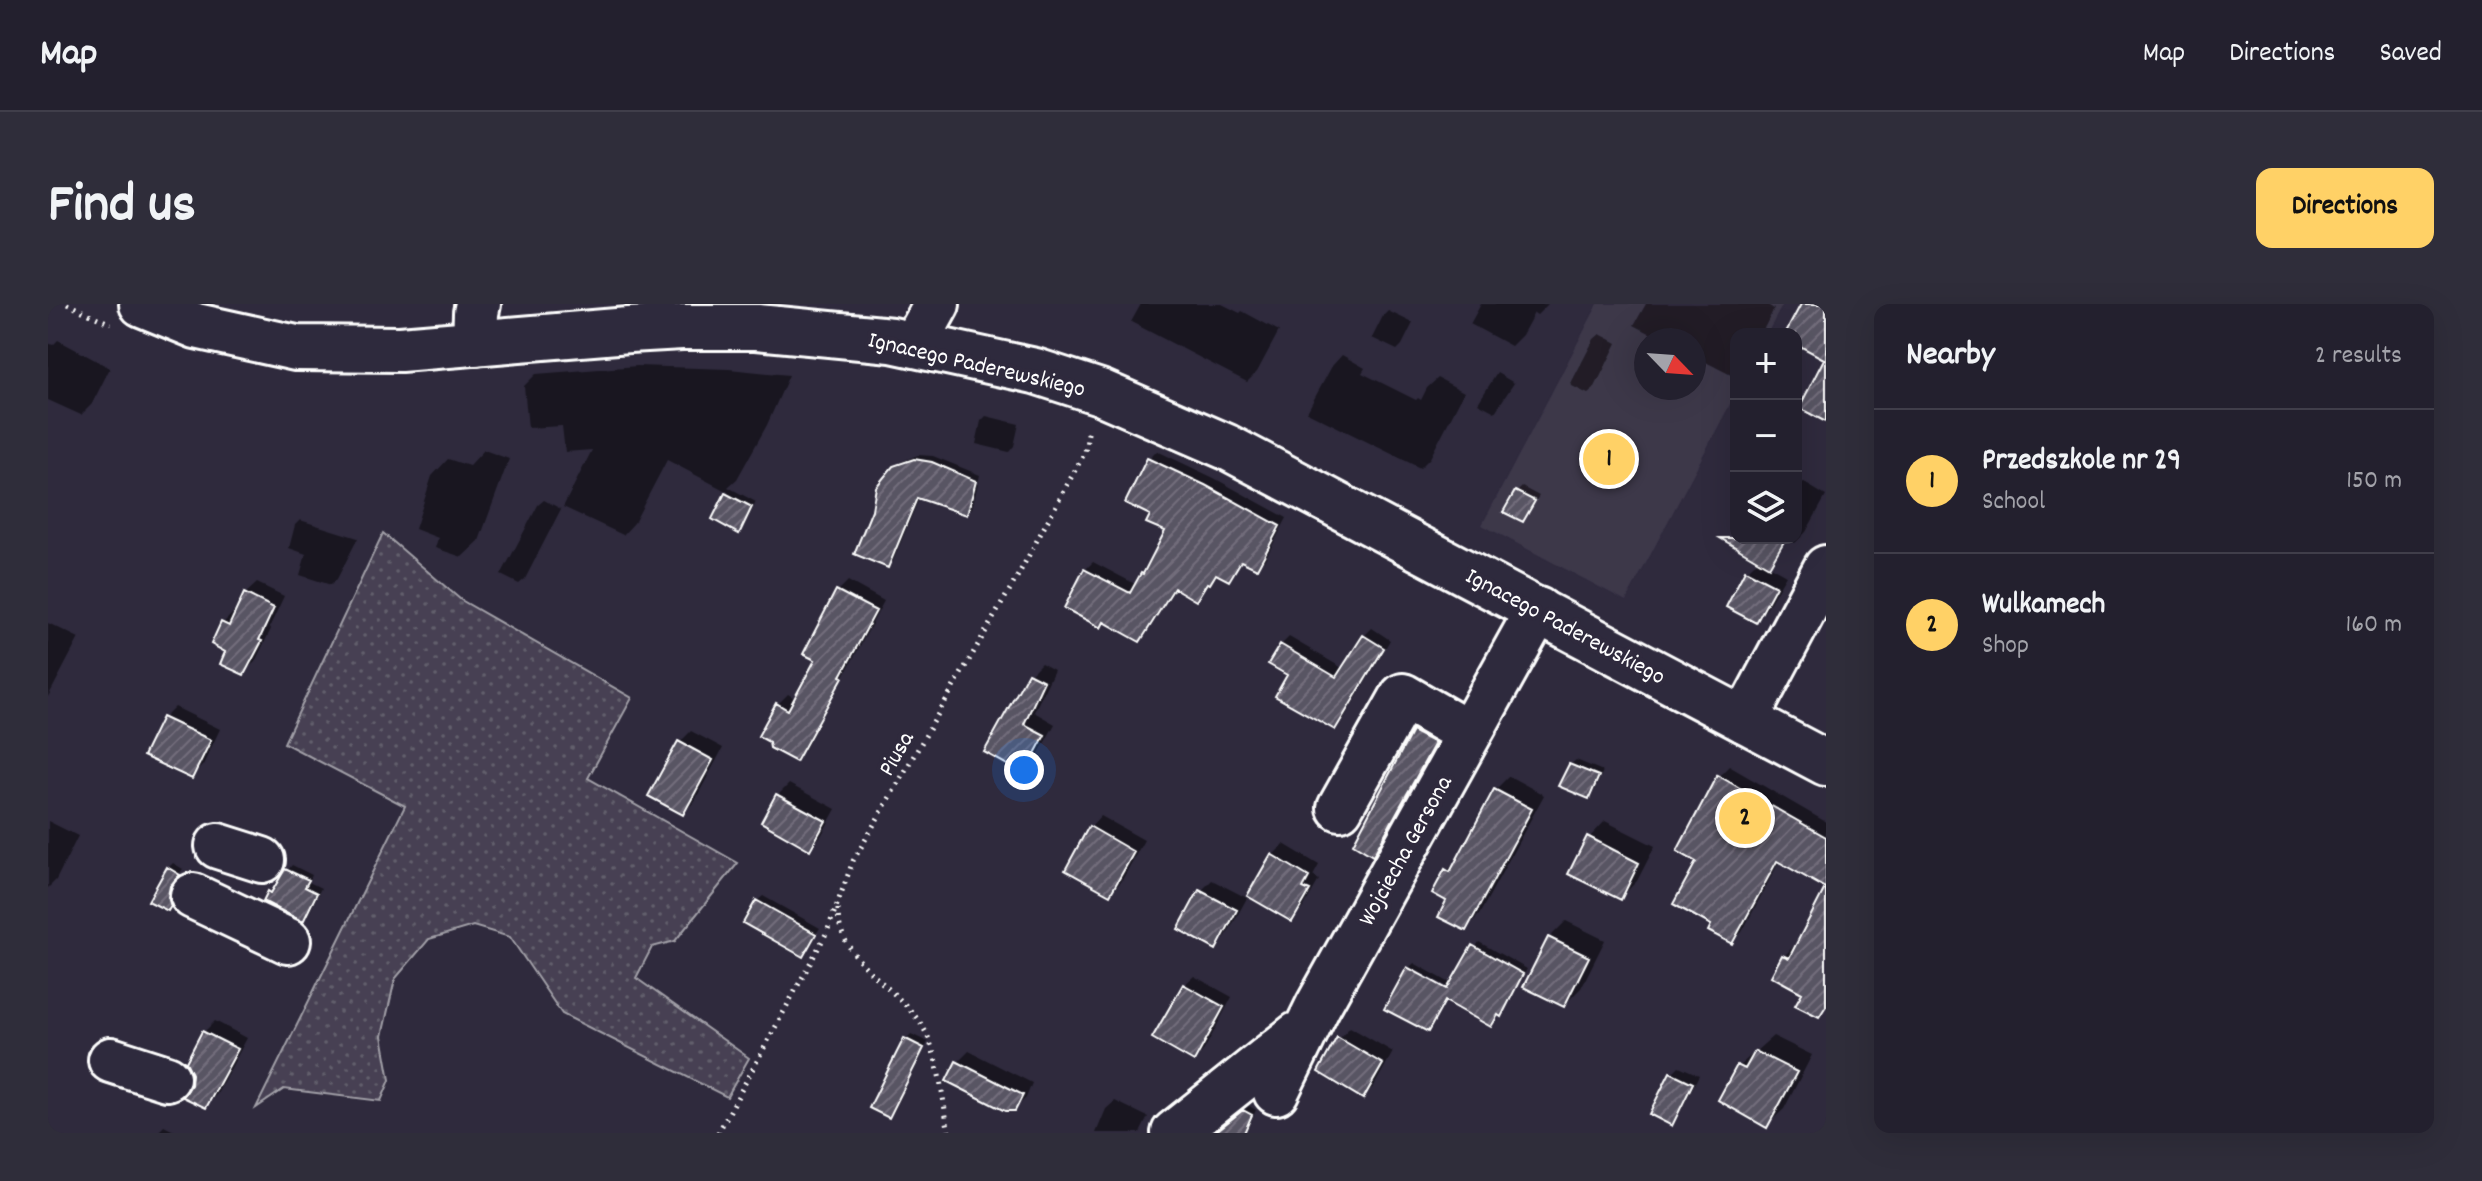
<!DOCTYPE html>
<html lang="en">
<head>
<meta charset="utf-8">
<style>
	:root { --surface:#23202e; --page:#2f2d3a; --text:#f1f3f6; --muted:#a3a3aa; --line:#403e4a; --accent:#ffd166 }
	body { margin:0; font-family:Dekko,sans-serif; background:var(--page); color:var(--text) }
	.controls { position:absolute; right:24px; top:24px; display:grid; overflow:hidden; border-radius:16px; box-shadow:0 8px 32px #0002 }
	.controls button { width:72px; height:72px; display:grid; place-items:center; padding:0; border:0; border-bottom:2px solid var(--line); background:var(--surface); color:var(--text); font:40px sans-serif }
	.compass { position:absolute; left:1586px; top:24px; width:72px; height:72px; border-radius:50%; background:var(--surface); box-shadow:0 8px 32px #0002; rotate:115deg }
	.you { position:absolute; left:976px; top:466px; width:28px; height:28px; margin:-20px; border:6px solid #fff; border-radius:50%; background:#1a73e8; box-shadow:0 0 0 12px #1a73e833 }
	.badge { display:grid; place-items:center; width:52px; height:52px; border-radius:50%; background:var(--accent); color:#111; font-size:26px; font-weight:700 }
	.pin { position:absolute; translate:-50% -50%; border:4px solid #fff; box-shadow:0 2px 8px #0006 }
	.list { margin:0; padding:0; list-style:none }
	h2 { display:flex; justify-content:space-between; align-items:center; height:104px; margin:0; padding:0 32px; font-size:34px }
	h2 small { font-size:26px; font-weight:400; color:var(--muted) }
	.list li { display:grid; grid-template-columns:52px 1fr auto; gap:24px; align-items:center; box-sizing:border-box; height:144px; padding:0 32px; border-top:2px solid var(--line) }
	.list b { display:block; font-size:30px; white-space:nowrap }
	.list p { margin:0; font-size:26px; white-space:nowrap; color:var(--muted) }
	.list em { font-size:26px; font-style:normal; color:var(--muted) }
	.icon { flex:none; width:44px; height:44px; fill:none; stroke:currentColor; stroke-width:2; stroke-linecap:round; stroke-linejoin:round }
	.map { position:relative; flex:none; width:1778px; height:829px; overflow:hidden; border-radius:16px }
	header { display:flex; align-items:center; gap:48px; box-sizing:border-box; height:112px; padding:0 40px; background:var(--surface); border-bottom:2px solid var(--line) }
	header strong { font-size:38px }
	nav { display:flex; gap:44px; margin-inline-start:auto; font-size:28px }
	.intro { display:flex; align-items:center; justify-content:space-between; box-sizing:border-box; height:192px; padding:0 48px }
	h1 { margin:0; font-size:56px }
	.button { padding:20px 36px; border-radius:16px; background:var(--accent); color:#111; font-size:28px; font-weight:700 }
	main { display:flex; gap:48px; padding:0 48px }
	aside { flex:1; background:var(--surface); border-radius:16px; box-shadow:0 8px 32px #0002 }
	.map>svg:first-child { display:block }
	.built { fill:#3c3749; fill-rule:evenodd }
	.grass { fill:url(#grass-dots); stroke:#a2a0a8; stroke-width:2 }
	.shadow { fill:#0007 }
	.building { fill:url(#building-hatch); stroke:#fff; stroke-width:2 }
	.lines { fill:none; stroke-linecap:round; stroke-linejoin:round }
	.minor-casing { stroke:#fff; stroke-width:50 }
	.major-casing { stroke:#fff; stroke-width:50 }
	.path { stroke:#fff; stroke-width:5; stroke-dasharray:2 6; stroke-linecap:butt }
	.minor { stroke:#2f2a3d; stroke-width:44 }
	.major { stroke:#2f2a3d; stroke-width:44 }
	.labels { text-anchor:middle; stroke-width:8; stroke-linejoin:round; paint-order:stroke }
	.street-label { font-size:24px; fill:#fff; stroke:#2f2a3d }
</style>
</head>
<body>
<header>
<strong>Map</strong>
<nav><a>Map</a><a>Directions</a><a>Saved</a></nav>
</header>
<div class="intro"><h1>Find us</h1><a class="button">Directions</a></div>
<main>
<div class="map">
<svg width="1778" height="829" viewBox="0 0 1778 829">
	<defs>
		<pattern id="grass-dots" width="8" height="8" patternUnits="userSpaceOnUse" patternTransform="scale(2)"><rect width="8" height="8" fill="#464152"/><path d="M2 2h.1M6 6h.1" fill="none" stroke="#625e6c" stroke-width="1.8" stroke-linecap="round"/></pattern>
		<pattern id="building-hatch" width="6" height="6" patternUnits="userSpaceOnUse" patternTransform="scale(2)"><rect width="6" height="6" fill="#595564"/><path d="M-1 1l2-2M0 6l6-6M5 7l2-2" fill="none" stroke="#726e7b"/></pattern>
	</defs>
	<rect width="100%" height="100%" fill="#2f2a3d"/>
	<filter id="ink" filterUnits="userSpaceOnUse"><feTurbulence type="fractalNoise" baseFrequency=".0125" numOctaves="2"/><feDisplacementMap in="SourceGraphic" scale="16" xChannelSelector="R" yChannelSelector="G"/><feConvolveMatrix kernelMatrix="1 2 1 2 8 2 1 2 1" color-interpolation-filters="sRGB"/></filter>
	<g filter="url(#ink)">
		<path class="built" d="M 1550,0 L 1735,0 L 1719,30 L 1688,30 L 1688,89 L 1578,297 L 1434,221 ZM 1598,36 L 1646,36 L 1646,84 L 1598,84 Z"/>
		<path class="grass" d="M 335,229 L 413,296 L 584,394 L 540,474 L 690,559 L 627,637 L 604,643 L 588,674 L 701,754 L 679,793 L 514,710 L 462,633 L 425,622 L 381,635 L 347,675 L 334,732 L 342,776 L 333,797 L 236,785 L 208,804 L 357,502 L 236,439 Z"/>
		<path class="shadow" d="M 1093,0 L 1174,0 L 1192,9 L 1194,7 L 1231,27 L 1209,68 L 1199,78 L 1083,18 Z
			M 1433,0 L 1500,0 L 1489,11 L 1486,9 L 1474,31 L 1463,42 L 1422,20 Z
			M 1598,0 L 1718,0 L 1726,5 L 1713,30 L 1688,30 L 1688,67 L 1683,71 L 1646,52 L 1646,36 L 1615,36 L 1586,21 Z
			M 1340,7 L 1365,19 L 1354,41 L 1349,46 L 1324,34 L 1335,12 Z
			M 1552,30 L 1569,39 L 1546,85 L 1540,90 L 1522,81 L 1546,35 Z
			M 10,36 L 62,64 L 44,100 L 33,111 L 0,96 L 0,39 L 5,41 Z
			M 1294,51 L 1317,64 L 1314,69 L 1368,96 L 1370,94 L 1373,96 L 1379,84 L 1390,74 L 1416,88 L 1382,154 L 1372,164 L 1259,108 L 1284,62 Z
			M 589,62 L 681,65 L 741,71 L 719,121 L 689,175 L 680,183 L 708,198 L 696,222 L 691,227 L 666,214 L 680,188 L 619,156 L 586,219 L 575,231 L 515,203 L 544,146 L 517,148 L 514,122 L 480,124 L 476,82 L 488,70 Z
			M 1449,69 L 1466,79 L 1447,108 L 1430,99 Z
			M 938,112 L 971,120 L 966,142 L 961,148 L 928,140 L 933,117 Z
			M 436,146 L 461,155 L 431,237 L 414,253 L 387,244 L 390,234 L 367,225 L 384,172 L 400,155 L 421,162 Z
			M 1109,147 L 1166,174 L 1239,214 L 1217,255 L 1209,263 L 1195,256 L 1181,274 L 1171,269 L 1148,294 L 1128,283 L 1100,327 L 1091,335 L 1037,266 L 1045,258 L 1089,281 L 1120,226 L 1104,210 L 1101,155 Z
			M 870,151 L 885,152 L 932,171 L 924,204 L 919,209 L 872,192 L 845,257 L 840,262 L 826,207 L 847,164 L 853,158 Z
			M 1755,178 L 1778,192 L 1758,228 L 1747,239 L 1739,234 L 1720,261 L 1738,271 L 1718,305 L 1707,316 L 1680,302 L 1699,267 L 1711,255 L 1704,234 L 1748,234 L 1748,185 Z
			M 1474,183 L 1491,192 L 1475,216 L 1469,188 Z
			M 496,196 L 513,205 L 477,275 L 471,280 L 453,271 L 490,201 Z
			M 252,216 L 310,234 L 289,275 L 283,281 L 252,271 L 258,250 L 241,244 L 247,221 Z
			M 800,277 L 836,297 L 757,445 L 747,455 L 729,401 L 740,390 L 748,395 L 769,355 L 790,287 Z
			M 209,279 L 236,292 L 221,324 L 223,325 L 207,358 L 195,369 L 175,319 L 186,308 L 189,309 L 197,290 Z
			M 0,319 L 31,334 L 0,393 Z
			M 1324,324 L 1342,336 L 1295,416 L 1286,424 L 1242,371 L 1233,341 L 1241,333 L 1296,365 L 1316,332 Z
			M 993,359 L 1006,366 L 986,408 L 1007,420 L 987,456 L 975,468 L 939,447 L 982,370 Z
			M 127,403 L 172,425 L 155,461 L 144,472 L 116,414 Z
			M 1375,419 L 1395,430 L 1334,540 L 1325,549 L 1308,540 L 1366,428 Z
			M 643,427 L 675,444 L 646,498 L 635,509 L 632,438 Z
			M 1528,456 L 1555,467 L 1546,487 L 1541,492 L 1522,461 Z
			M 1681,462 L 1778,518 L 1778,582 L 1732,556 L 1694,628 L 1684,637 L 1666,621 L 1650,557 L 1631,546 L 1671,472 Z
			M 1461,472 L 1496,491 L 1431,611 L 1417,625 L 1401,596 L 1399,567 L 1411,555 L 1447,486 Z
			M 741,480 L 788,505 L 773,532 L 761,543 L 715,517 L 730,491 Z
			M 1053,512 L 1096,536 L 1073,578 L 1062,589 L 1042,524 Z
			M 0,517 L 30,532 L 8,576 L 0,584 Z
			M 1557,517 L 1607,542 L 1589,577 L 1572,594 L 1541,534 Z
			M 1236,540 L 1271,561 L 1265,572 L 1271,576 L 1255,604 L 1244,616 L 1224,552 Z
			M 125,559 L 135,565 L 127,575 L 124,587 L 127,596 L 120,605 L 120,564 Z
			M 244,561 L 264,571 L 261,578 L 273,584 L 260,611 L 255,616 L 221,589 Z
			M 1164,576 L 1199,594 L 1178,632 L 1167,643 L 1133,625 L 1153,587 Z
			M 1778,587 L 1778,703 L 1770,711 L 1736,652 L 1746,642 L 1748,644 Z
			M 715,592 L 772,624 L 754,651 L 709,597 Z
			M 1518,617 L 1557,636 L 1533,684 L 1516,701 L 1501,634 Z
			M 1431,638 L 1479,665 L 1457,705 L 1443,721 L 1398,696 L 1379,726 L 1339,704 L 1407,692 L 1409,688 L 1362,663 L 1366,659 L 1404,680 Z
			M 1146,672 L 1184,693 L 1156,746 L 1146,756 L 1136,681 Z
			M 167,717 L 199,734 L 169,790 L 157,802 L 145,782 L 156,728 Z
			M 1302,723 L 1345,748 L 1326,782 L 1315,793 L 1291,735 Z
			M 863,730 L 880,738 L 846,807 L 841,812 L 858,735 Z
			M 1725,732 L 1764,751 L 1736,805 L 1719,821 L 1672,795 L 1691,762 Z
			M 921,747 L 984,779 L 978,794 L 966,805 L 910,758 Z
			M 1631,762 L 1651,771 L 1630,812 L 1623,819 L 1624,769 Z
			M 1067,797 L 1100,813 L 1092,829 L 1048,829 L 1058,805 Z
			M 1201,802 L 1208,806 L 1197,829 L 1168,829 Z
			M 116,822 L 130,829 L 109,829 Z"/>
		<path class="building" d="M 1753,0 L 1778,0 L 1778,118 L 1751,104 L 1776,55 L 1748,40 L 1748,30 L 1737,30 Z
			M 1099,154 L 1157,181 L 1232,222 L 1209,265 L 1193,257 L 1181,277 L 1168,270 L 1162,280 L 1159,279 L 1148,297 L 1126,284 L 1092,338 L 1056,318 L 1053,324 L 1016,304 L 1036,265 L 1082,289 L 1093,269 L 1095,270 L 1117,227 L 1098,219 L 1102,211 L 1077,199 Z
			M 866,155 L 884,158 L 928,177 L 919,211 L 869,194 L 840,264 L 806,250 L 824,206 L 828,183 L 845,162 Z
			M 1467,187 L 1487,197 L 1475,218 L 1455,208 Z
			M 677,189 L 704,203 L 691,230 L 664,215 Z
			M 1672,234 L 1738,234 L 1721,263 Z
			M 1697,266 L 1728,282 L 1708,319 L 1678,303 Z
			M 788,286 L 828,307 L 793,372 L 795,373 L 748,458 L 722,444 L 721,438 L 710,432 L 728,399 L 740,406 L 767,356 L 755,350 Z
			M 196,289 L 226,304 L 211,336 L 214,337 L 196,371 L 172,360 L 177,348 L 163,340 L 173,318 L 181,322 Z
			M 1315,331 L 1336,344 L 1287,426 L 1227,392 L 1239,371 L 1220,360 L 1232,340 L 1288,373 Z
			M 980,369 L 996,377 L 976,420 L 997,431 L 976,470 L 936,448 Z
			M 114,413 L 163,436 L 144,475 L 95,452 Z
			M 1364,427 L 1387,439 L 1325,552 L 1305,540 Z
			M 630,437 L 665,456 L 635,511 L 600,492 Z
			M 1521,460 L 1551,472 L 1541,495 L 1510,482 Z
			M 1669,471 L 1778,533 L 1778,702 L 1771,713 L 1747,701 L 1754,689 L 1723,672 L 1734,651 L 1741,654 L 1777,584 L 1729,557 L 1684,640 L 1660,627 L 1663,621 L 1625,600 L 1648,558 L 1629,547 Z
			M 1446,485 L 1484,505 L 1418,627 L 1390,613 L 1398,597 L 1384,589 L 1397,565 L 1402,568 Z
			M 728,490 L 778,517 L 762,546 L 713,518 Z
			M 1041,522 L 1086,548 L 1062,591 L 1017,566 Z
			M 1539,532 L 1591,559 L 1573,596 L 1520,570 Z
			M 1223,550 L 1261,573 L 1255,584 L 1262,587 L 1244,618 L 1199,592 Z
			M 119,563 L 132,571 L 122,582 L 120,593 L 123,602 L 120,607 L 100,597 Z
			M 237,565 L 261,576 L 257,583 L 269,589 L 255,618 L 215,597 L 220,587 L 223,589 Z
			M 1151,586 L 1189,606 L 1168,646 L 1130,625 Z
			M 708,596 L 768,630 L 755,653 L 695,619 Z
			M 1500,633 L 1541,653 L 1516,703 L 1475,683 Z
			M 1424,641 L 1475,670 L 1453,713 L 1450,711 L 1443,723 L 1397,697 L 1380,728 L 1336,705 L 1359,663 L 1399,685 Z
			M 1135,680 L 1176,703 L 1146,758 L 1104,734 Z
			M 154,727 L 190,745 L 158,804 L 135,793 L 143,781 L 144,770 L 138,758 Z
			M 1289,733 L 1335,760 L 1315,795 L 1270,768 Z
			M 856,734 L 876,744 L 841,814 L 821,804 Z
			M 1707,747 L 1749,768 L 1719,824 L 1670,796 L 1689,761 L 1697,765 Z
			M 908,757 L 975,791 L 967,807 L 957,807 L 898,777 Z
			M 1622,768 L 1645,779 L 1624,822 L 1601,810 Z
			M 1195,806 L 1204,811 L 1196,829 L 1166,829 Z"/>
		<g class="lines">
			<defs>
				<path id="minor" d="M 427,39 L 428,9 L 430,0
					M 867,40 L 889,0
					M 1697,416 L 1778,264
					M 1292,504 L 1355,392 L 1421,430
					M 170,542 L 214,556
					M 145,592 L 240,637
					M 63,756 L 119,774
					M 1228,788 L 1270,702 L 1490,306
					M 1126,829 L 1249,731"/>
				<path id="major" d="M 94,0 L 148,22 L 248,44 L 352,45 L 581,26 L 634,23 L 709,23 L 844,36 L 987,67 L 1052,88 L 1179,143 L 1778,459"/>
			</defs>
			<use href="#minor" class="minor-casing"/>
			<use href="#major" class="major-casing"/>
			<path class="path" d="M 19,0 L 63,20
				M 790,605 C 789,661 859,685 880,733 C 892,762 895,798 901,829
				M 670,829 L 779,628 L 805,557 L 968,275 L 1037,148 L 1041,123"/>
			<use href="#minor" class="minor"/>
			<use href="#major" class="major"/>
		</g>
	</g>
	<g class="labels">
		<g class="street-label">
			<text transform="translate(929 59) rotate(13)" y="8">Ignacego Paderewskiego</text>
			<text transform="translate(1518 321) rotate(28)" y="8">Ignacego Paderewskiego</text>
			<text transform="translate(847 449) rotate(-60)" y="8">Piusa</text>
			<text transform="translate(1356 546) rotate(-61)" y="8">Wojciecha Gersona</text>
		</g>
	</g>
</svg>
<div class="controls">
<button>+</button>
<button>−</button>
<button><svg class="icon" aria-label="layers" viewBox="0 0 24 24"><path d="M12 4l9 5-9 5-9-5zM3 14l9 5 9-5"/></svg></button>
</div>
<svg class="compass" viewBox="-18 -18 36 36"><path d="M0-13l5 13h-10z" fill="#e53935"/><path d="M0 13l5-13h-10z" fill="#a3a3aa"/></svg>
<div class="you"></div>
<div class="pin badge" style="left:1561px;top:155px">1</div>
<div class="pin badge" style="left:1697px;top:514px">2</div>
</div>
<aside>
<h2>Nearby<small>2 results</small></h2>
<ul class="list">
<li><span class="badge">1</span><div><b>Przedszkole nr 29</b><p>School</p></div><em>150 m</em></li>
<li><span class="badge">2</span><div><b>Wulkamech</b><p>Shop</p></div><em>160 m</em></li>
</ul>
</aside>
</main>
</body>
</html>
